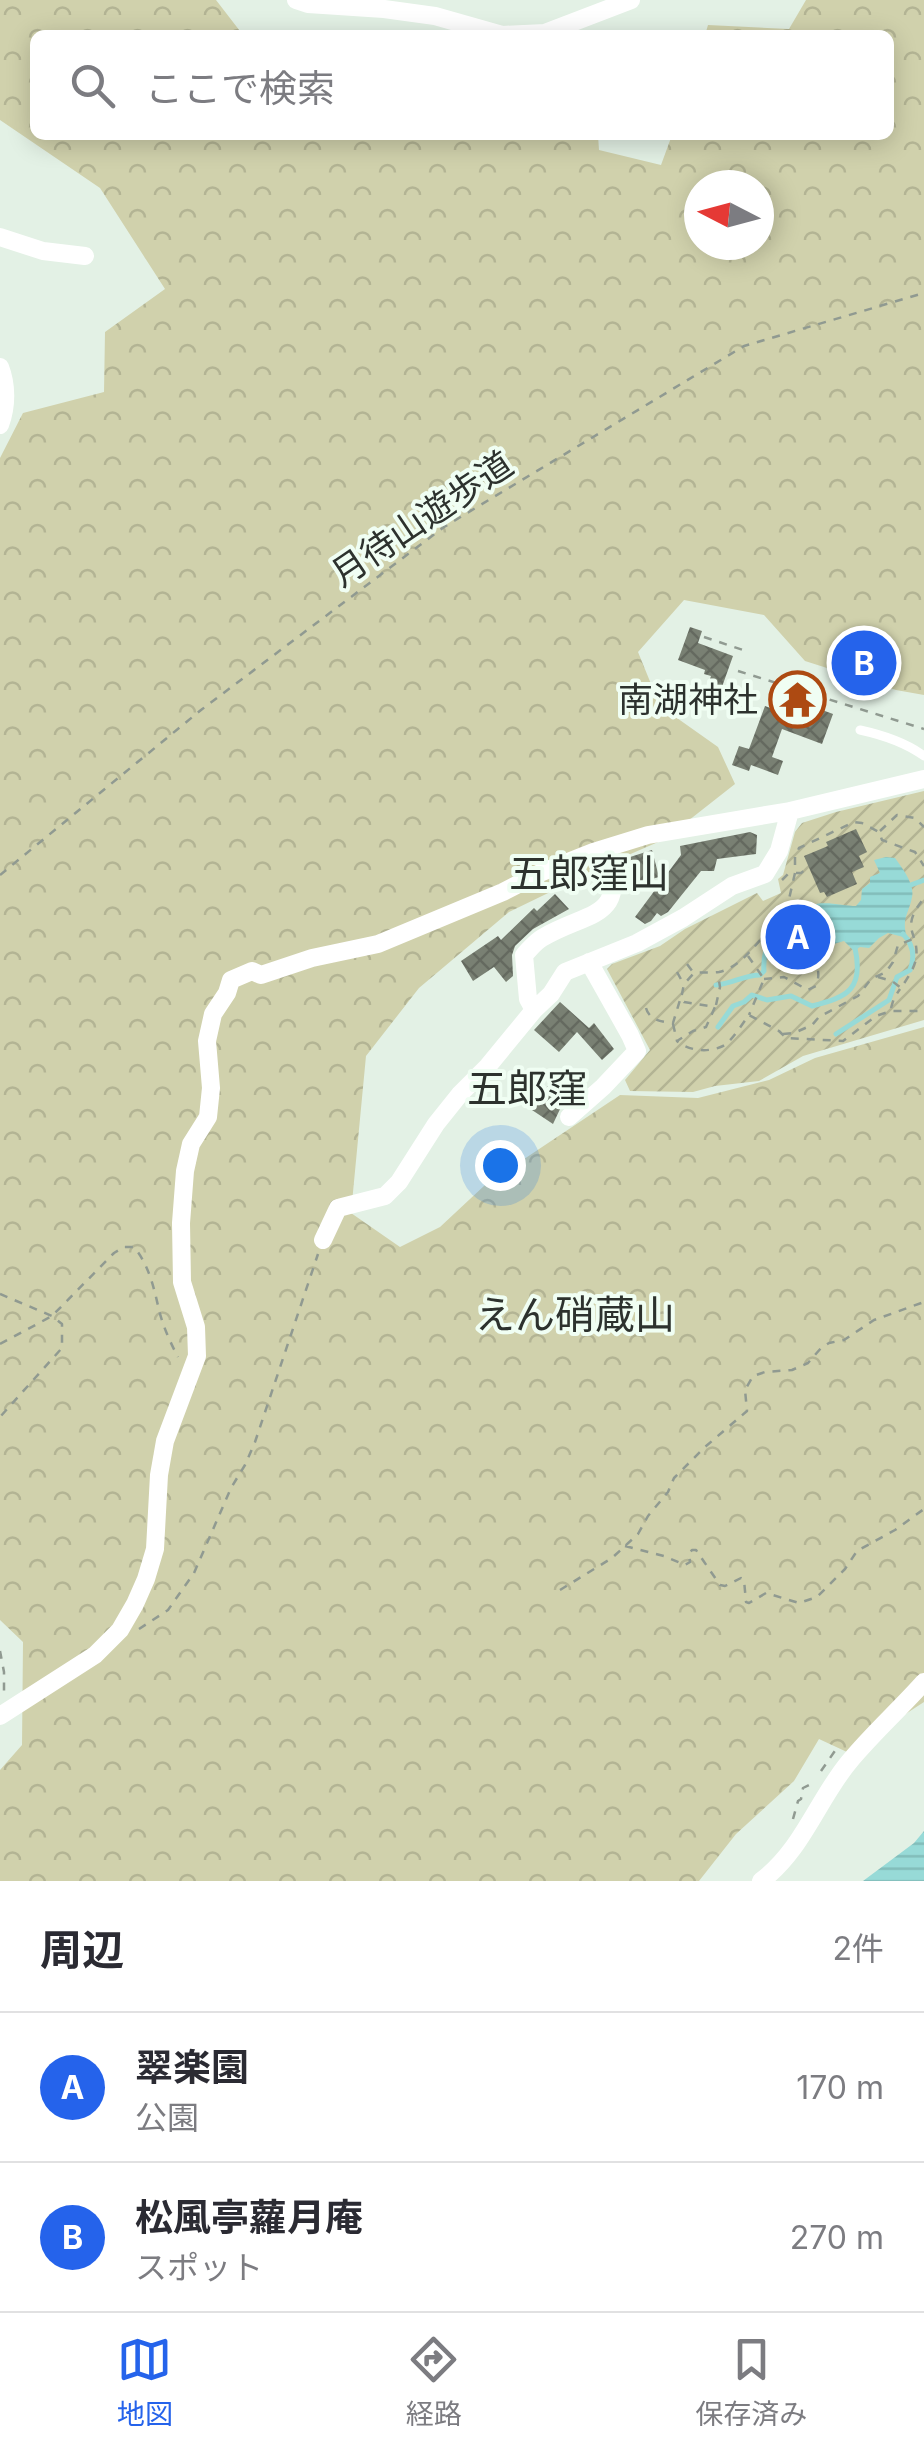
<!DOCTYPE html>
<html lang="ja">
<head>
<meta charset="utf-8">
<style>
	:root { --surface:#fff; --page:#f7f7f7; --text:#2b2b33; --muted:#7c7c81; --line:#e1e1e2; --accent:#2563eb }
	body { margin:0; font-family:Inter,"Noto Sans JP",sans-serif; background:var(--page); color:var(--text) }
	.compass { position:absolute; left:684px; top:170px; width:90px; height:90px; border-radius:50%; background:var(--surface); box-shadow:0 5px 25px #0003; rotate:276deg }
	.you { position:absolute; left:500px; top:1165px; width:35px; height:35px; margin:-25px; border:8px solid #fff; border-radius:50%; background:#1a73e8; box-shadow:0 0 0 15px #1a73e833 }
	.badge { display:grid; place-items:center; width:65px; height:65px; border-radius:50%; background:var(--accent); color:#fff; font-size:32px; font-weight:700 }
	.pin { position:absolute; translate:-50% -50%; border:5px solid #fff; box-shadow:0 2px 10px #0006 }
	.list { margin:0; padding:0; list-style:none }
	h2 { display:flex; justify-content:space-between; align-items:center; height:130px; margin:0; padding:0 40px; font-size:42px }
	h2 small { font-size:32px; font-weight:400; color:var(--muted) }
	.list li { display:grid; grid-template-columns:65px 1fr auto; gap:30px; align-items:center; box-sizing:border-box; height:150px; padding:0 40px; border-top:2px solid var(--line) }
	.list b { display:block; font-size:38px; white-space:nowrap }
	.list p { margin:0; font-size:32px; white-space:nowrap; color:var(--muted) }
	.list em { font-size:32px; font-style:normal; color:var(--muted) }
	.icon { flex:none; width:55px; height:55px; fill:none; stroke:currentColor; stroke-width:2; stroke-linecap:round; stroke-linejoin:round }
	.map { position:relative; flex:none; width:924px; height:1881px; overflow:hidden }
	.search { position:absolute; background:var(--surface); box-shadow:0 5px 25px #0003; left:30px; right:30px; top:30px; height:110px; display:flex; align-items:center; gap:25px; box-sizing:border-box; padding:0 35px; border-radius:15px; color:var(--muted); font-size:38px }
	.sheet { height:430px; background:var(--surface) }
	nav { display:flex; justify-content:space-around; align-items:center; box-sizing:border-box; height:140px; border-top:2px solid var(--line); background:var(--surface); font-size:28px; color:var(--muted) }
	nav a { display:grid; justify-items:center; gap:5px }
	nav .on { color:var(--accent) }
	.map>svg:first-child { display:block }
	.forest { fill:url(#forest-crowns); fill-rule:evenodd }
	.garden { fill:url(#garden-furrows) }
	.water { fill:url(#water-rules) }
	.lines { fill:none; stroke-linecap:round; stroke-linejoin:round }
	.stream { stroke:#97dad7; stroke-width:5 }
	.building { fill:url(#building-cross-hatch) }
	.path { stroke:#909a91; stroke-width:2.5; stroke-dasharray:8 8; stroke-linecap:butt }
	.lane { stroke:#fff; stroke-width:9 }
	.street { stroke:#fff; stroke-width:18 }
	.labels { text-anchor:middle; stroke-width:8; stroke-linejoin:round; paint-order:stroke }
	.street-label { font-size:35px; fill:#2d322e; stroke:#f0fef3 }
	.poi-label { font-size:35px; fill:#2d322e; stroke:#f0fef3; text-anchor:end }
	.quarter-label { font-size:40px; fill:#2d322e; stroke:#f0fef3 }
</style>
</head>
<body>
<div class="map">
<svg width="924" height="1881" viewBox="0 0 924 1881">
	<defs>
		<pattern id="forest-crowns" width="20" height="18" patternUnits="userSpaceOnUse" patternTransform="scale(2.5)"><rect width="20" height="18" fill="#d0d1ac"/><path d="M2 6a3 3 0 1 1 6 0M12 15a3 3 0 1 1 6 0" fill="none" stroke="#b3b494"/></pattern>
		<pattern id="garden-furrows" width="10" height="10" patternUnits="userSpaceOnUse" patternTransform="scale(2.5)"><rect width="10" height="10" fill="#d0d1ac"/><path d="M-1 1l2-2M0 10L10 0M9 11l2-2" fill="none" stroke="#b3b494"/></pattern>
		<pattern id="water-rules" width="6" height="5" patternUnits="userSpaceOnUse" patternTransform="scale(2.5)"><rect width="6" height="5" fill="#97dad7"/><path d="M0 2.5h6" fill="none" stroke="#82bcb9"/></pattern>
		<pattern id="building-cross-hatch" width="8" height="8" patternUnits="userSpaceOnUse" patternTransform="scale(2.5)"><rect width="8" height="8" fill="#798073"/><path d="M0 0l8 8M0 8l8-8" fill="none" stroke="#64695f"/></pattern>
	</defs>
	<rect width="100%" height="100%" fill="#e3f1e5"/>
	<path class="forest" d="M 0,0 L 216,0 L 243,35 L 35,35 L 35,135 L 598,135 L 599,150 L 661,165 L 672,135 L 889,135 L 889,35 L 705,35 L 708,25 L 789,29 L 806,0 L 924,0 L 924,695 L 896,690 L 805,661 L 764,615 L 684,600 L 638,652 L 660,706 L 718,747 L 735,784 L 665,839 L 610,863 L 509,912 L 419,988 L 366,1056 L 351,1213 L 400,1247 L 440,1227 L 485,1185 L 620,1095 L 698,1098 L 769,1080 L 815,1058 L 924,1027 L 924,1702 L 847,1752 L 819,1739 L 794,1781 L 736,1834 L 699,1881 L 0,1881 L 0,1770 L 22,1745 L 23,1642 L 0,1620 L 0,458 L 23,413 L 104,392 L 105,332 L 165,289 L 100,188 L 0,120 ZM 699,185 L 759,185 L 759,245 L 699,245 Z"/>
	<path class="garden" d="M 924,791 L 924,1020 L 803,1056 L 759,1081 L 715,1086 L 693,1092 L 630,1091 L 625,1080 L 650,1050 L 607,969 L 612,964 L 660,946 L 685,929 L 757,893 L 763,901 L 781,893 L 778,879 L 783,875 L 795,832 L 802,823 L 836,812 Z"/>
	<path class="water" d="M 886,857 L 895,858 C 902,868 915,884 912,897 C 909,914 901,918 907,938 L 888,933 L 879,938 L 869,948 L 860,947 L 854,951 L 844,941 C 823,947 813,954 799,930 C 800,925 799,919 802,914 C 810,896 841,906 856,906 L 861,900 L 862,889 L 870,883 L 870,877 L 880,873 L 874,860 Z
		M 924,1831 L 924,1881 L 863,1881 L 914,1843 Z"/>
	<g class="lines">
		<path class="stream" d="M 908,886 L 924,880
			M 716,985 C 732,984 744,975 760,975 L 764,971 C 763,958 766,939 779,932 C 785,929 798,931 805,930
			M 718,1027 L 733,1006 L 744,1002 L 752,995 L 767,1000 L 791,996 L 812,1006 C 848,997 864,989 855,948
			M 836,1034 L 889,1000 L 897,977 L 910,970 C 915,957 914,945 903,934"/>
	</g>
	<path class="building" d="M 690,627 L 702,631 L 698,643 L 733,656 L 718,698 L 705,693 L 711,676 L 704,674 L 705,670 L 678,660 Z
		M 782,695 L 833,714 L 822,744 L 782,729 L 772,757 L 783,761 L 778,775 L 751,765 L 749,771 L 732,765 L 739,746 L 749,749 L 765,706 L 776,710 Z
		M 856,829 L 867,852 L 859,856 L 864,867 L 852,872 L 857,884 L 827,897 L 824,892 L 820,893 L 804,856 L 828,846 L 826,842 Z
		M 750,832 L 757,835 L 756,854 L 717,859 L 714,871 L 701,871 L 668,912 L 661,916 L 657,913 L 651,921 L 645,924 L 635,917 L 681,855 L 680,846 Z
		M 652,850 L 659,877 L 634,884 L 627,858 Z
		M 555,894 L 569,909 L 533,929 L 515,946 L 512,955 L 513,976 L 506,982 L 494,967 L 473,981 L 461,961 L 498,936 L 501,940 L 534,908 L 537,911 Z
		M 560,1002 L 589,1028 L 594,1023 L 614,1049 L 602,1060 L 577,1032 L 559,1052 L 534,1030 Z
		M 555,1075 L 565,1082 L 552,1101 L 561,1107 L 553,1124 L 532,1110 Z"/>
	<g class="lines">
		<path class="path" d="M 704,637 L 743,650
			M 738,671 L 924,729
			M 880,831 L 897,815 L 915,818 L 924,827
			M 796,873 L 801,873 L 806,869
			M 0,875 L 201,710 L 444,527 L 744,346 L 924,293
			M 782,880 L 793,869
			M 786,912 L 795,873 L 795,857 L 799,848 L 854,822 L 862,823 L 879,832 L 882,840 L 915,852 L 924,866
			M 748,956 L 764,979 L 749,1015
			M 687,964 L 693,972
			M 677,972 L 683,983
			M 878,977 L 892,981 L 901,988 C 907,979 914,969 916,959 C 920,931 898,931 924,898
			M 764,979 L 784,977 L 808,990 L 816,986 C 829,952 783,946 786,914 C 763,930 747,966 719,972 C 711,973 702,972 694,973 L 684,984 L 681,999 L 684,1002 L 715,1007 L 706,1027 L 693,1031 L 677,1041 C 689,1051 708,1053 723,1046 C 732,1041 742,1024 749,1015 L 779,1031 L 786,1038 L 843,1041 L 876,1016 L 891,1011 L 924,1011
			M 716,1005 L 720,987 L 718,974
			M 646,1008 C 649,1020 662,1022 673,1023 L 680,1000
			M 891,1008 L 894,998 L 900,989
			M 673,1024 L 677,1041
			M 783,1034 L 794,1033 L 812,1025 L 819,1017 L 858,996 L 871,979 L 886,972 L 893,962 L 898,945 L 913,939
			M 0,1294 L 52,1316 L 62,1324 L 62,1348 L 0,1417
			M 0,1344 L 52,1316 L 114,1253 L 124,1247 L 134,1247 C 149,1265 154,1288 159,1310 C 163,1326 170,1342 178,1357
			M 625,1546 L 664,1556 L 685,1565 L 690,1562 L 689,1554 L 692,1550 L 696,1550 L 720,1585 L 725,1586 L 741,1578 L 744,1580 L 746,1602 L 749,1603 L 766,1593 L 799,1603 L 817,1597 L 845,1569 L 857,1551 L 895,1530 L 924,1509
			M 560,1590 L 612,1558 L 638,1534 L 648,1516 L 668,1492 L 674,1478 L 705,1447 L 747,1411 L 745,1390 L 753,1376 L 765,1372 L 792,1370 L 808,1363 L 821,1348 L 829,1343 L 844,1340 L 874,1320 L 924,1302
			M 139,1629 L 168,1610 L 194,1573 L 231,1488 L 245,1465 L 255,1442 L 318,1254
			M 0,1651 L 4,1672 L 4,1694
			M 821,1771 L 839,1745
			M 793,1819 L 798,1801 L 801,1799 L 803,1788 L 815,1782"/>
		<path class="lane" d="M 860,730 C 883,735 905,742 924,756"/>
		<path class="street" d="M 296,0 L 308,4 L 384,9 L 435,16 L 502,35 L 545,33 L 631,0
			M 0,237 L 43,251 L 85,256
			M 0,367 C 7,385 7,406 0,425
			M 534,1010 L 528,999 L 524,955 C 530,949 535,942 542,938 C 589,910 629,921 607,848
			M 569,1117 L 603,1087 L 637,1051 L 630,1035 L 589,962
			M 323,1240 L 338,1208 L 385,1196 L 399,1182 L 436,1124 L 460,1094 L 488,1066 L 534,1010 L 551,994 L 565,972 L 637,943 L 683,918 L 732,886 L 765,874 L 779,851 L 790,811
			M 0,1716 L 95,1655 L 120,1630 L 135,1604 L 146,1579 L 155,1549 L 159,1475 L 165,1441 L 197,1356 L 196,1327 L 182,1282 L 181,1223 L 185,1171 L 191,1144 L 208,1117 L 211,1088 L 207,1041 L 213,1014 L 227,993 L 231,980 L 252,971 L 261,975 L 312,958 L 378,944 L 503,892 L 540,873 L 593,852 L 648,835 L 790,811 L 924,779
			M 761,1881 C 802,1851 818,1799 849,1762 C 872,1734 900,1709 924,1682"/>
	</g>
	<defs>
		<symbol id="temple-ring" viewBox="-11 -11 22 22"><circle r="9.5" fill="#f0fef3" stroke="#ad4a12" stroke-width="1.5"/><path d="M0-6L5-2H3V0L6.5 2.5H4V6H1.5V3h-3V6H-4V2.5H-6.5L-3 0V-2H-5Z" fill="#ad4a12"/></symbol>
	</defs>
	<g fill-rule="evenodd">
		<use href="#temple-ring" x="766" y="668" width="63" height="63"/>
	</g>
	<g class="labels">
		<g class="street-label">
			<text transform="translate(422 519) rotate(-34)" y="12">月待山遊歩道</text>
		</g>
		<g class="poi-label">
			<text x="758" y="712">南湖神社</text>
		</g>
		<g class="quarter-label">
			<text x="589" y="888">五郎窪山</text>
			<text x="527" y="1103">五郎窪</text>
			<text x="575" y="1329">えん硝蔵山</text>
		</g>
	</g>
</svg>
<svg class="compass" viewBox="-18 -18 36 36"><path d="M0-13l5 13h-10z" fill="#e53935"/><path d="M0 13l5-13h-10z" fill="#7c7c81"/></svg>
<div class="you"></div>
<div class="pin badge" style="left:798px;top:937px">A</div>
<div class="pin badge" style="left:864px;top:663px">B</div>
<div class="search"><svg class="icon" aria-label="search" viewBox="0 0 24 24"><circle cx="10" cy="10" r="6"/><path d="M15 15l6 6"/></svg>ここで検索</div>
</div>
<section class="sheet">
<h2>周辺<small>2件</small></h2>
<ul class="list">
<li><span class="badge">A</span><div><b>翠楽園</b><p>公園</p></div><em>170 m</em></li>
<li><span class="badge">B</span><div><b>松風亭蘿月庵</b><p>スポット</p></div><em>270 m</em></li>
</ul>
</section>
<nav>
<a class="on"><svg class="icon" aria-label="map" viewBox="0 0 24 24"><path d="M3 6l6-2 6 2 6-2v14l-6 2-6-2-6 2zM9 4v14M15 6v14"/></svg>地図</a>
<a><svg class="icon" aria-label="directions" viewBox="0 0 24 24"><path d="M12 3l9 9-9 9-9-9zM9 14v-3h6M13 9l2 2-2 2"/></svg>経路</a>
<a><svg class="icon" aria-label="saved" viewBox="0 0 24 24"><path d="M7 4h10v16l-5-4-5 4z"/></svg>保存済み</a>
</nav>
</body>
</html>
